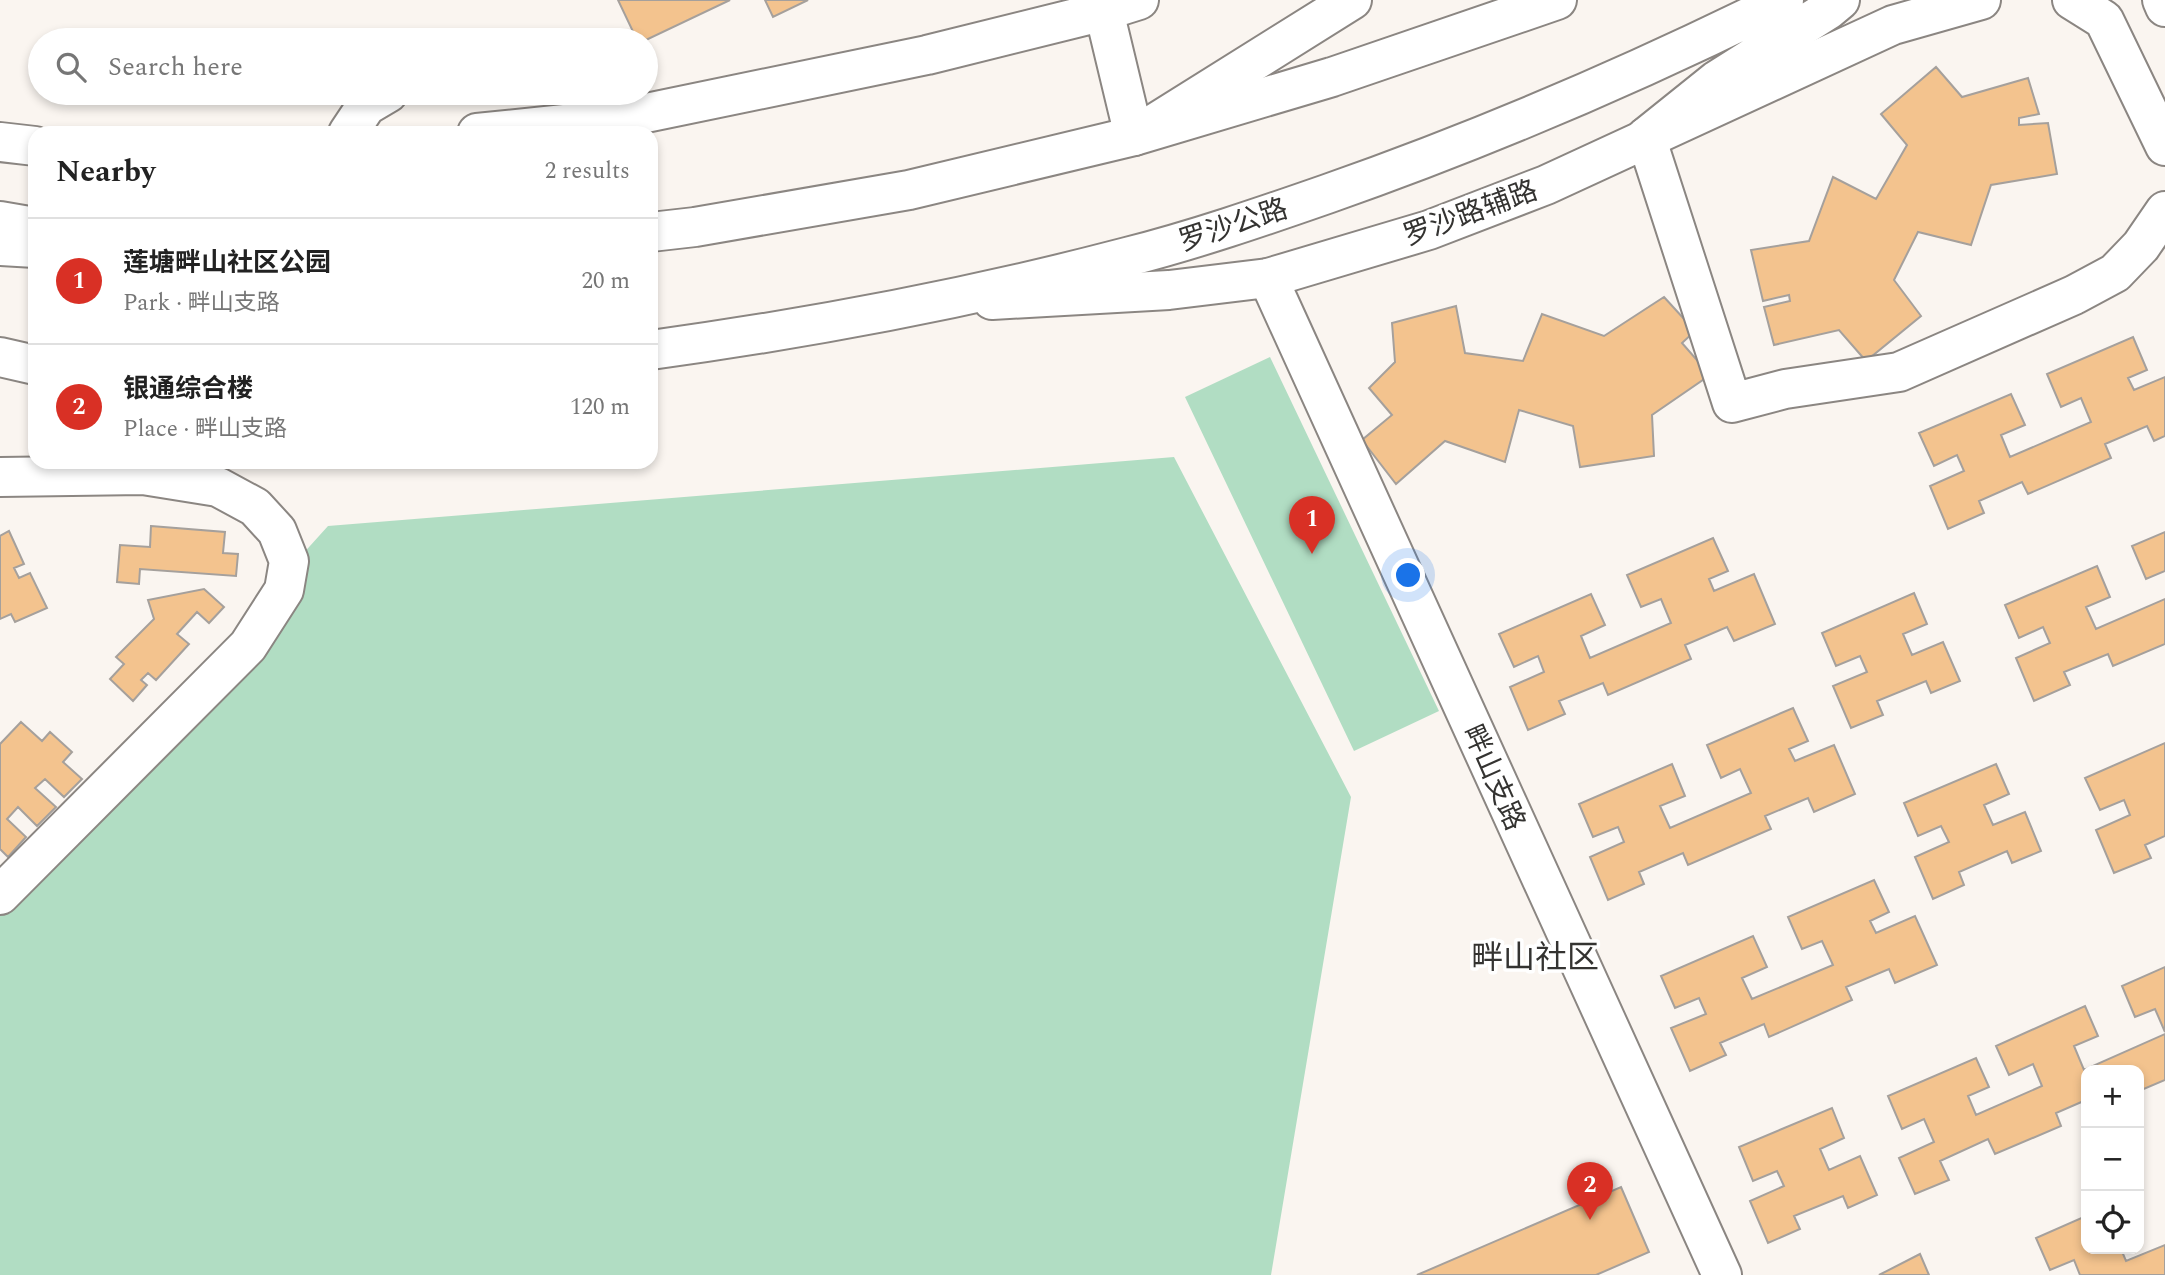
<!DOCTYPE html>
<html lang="en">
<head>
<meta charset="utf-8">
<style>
	:root { --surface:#fff; --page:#f6f6f6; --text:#222; --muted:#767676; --line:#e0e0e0; --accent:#d93025 }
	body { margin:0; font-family:Spectral,"Noto Sans SC",serif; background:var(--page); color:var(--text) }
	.controls { position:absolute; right:21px; bottom:21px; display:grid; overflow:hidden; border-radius:14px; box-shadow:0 4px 10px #0003 }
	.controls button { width:63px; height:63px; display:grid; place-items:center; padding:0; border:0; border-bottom:2px solid var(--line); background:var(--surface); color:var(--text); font:35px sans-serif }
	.you { position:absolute; left:1409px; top:576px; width:24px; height:24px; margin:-18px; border:5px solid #fff; border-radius:50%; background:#1a73e8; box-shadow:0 0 0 10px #1a73e833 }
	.badge { display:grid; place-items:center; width:46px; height:46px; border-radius:50%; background:var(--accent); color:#fff; font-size:23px; font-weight:700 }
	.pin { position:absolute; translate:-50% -58px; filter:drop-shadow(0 2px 4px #0008) }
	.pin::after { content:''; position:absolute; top:37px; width:24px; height:21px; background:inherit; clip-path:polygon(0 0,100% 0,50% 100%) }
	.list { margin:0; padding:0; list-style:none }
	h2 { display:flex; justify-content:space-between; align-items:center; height:91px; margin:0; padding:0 28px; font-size:30px }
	h2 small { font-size:23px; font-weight:400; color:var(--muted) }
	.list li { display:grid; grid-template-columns:46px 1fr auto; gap:21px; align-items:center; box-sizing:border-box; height:126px; padding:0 28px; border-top:2px solid var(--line) }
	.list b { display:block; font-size:26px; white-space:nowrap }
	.list p { margin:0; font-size:23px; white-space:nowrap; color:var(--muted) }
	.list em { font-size:23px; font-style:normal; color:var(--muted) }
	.icon { flex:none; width:38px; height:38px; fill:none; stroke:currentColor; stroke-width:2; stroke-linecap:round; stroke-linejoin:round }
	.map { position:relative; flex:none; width:2165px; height:1275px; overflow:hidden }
	.search { position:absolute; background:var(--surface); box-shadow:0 4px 10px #0003; left:28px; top:28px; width:630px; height:77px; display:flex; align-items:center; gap:18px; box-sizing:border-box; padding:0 24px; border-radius:38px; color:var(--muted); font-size:26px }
	.panel { position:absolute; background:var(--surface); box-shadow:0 4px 10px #0003; left:28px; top:126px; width:630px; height:343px; border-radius:21px }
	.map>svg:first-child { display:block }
	.green { fill:#b1ddc3 }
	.building { fill:#f3c38e; stroke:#a5a09c; stroke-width:2 }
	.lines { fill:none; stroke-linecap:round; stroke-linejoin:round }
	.minor-casing { stroke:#8b8682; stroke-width:42 }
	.major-casing { stroke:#8b8682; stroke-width:42 }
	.highway-casing { stroke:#8b8682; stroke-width:42 }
	.minor { stroke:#fff; stroke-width:38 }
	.major { stroke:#fff; stroke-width:38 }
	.highway { stroke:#fff; stroke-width:38 }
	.labels { text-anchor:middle; stroke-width:7; stroke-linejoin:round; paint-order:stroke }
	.street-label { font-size:28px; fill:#343331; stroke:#fff }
	.quarter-label { font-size:32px; fill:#343331; stroke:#fff }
</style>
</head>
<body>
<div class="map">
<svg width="2165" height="1275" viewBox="0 0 2165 1275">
	<rect width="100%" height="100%" fill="#faf5f0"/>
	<path class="green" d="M 1270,357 L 1439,711 L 1354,751 L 1185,397 Z
		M 1174,457 L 1351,797 L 1271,1275 L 0,1275 L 0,890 L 328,526 Z"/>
	<path class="building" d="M 618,0 L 730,0 L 646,40 L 637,40 Z
		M 765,0 L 808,0 L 773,17 Z
		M 1936,67 L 1962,97 L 2028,78 L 2039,114 L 2019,118 L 2019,125 L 2048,123 L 2057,174 L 1991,185 L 1971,245 L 1918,232 L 1894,280 L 1921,316 L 1866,361 L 1839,330 L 1774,345 L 1764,307 L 1790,301 L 1789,295 L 1763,301 L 1751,250 L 1809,241 L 1833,177 L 1876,199 L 1907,145 L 1881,114 Z
		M 1664,297 L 1695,331 L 1682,343 L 1710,375 L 1652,415 L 1654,456 L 1580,467 L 1573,426 L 1519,410 L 1505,462 L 1445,441 L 1396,484 L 1362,440 L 1392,415 L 1369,388 L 1395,362 L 1392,323 L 1456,306 L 1465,353 L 1523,361 L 1542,314 L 1604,336 Z
		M 2133,337 L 2147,370 L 2128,378 L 2134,390 L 2165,377 L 2165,436 L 2154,441 L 2147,426 L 2105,444 L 2111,458 L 2028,494 L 2022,482 L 1979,501 L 1984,513 L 1948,529 L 1930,486 L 1964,471 L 1957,455 L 1934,466 L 1919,433 L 2011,394 L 2025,425 L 2001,435 L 2010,457 L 2091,422 L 2081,398 L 2061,407 L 2047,374 Z
		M 151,526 L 225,532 L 223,553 L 238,554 L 236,576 L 140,569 L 139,584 L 117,582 L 120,545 L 150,547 Z
		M 9,531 L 24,564 L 14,568 L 19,578 L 30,573 L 47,608 L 15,622 L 11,614 L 0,619 L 0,536 Z
		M 2165,532 L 2165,571 L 2146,579 L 2132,546 Z
		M 1713,538 L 1728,571 L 1709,579 L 1714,591 L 1754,574 L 1775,624 L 1734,641 L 1727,627 L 1685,645 L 1691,659 L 1608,695 L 1603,683 L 1559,701 L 1565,714 L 1528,730 L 1510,687 L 1544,672 L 1538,656 L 1514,667 L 1499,634 L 1591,594 L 1605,625 L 1581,636 L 1590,658 L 1671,623 L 1661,599 L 1641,607 L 1627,575 Z
		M 2097,566 L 2110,597 L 2086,607 L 2096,629 L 2165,599 L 2165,644 L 2113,666 L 2108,654 L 2064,672 L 2070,685 L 2034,701 L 2016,658 L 2050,643 L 2043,627 L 2019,638 L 2005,605 Z
		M 204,589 L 224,607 L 209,623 L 197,612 L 177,634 L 189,644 L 156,680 L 148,673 L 141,680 L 147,685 L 133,701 L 110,679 L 124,664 L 116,657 L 154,619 L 148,600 Z
		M 1914,593 L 1927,624 L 1903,634 L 1912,655 L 1943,642 L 1960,681 L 1931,693 L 1926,681 L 1877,701 L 1883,715 L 1851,728 L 1833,686 L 1867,672 L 1860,656 L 1836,666 L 1822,633 Z
		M 1793,708 L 1808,741 L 1789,749 L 1795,761 L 1834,745 L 1855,794 L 1814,812 L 1808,798 L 1765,816 L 1771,829 L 1688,865 L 1683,853 L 1639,872 L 1644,884 L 1608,900 L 1590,857 L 1624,842 L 1618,827 L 1593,837 L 1579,804 L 1672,764 L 1685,796 L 1660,806 L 1670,828 L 1751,793 L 1740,769 L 1721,778 L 1707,745 Z
		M 21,722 L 42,741 L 50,732 L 72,752 L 63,762 L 82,779 L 64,797 L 45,779 L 35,788 L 56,807 L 37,826 L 18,807 L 7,819 L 26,837 L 8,857 L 0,849 L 0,744 Z
		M 2165,743 L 2165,836 L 2145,845 L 2151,858 L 2114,873 L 2096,830 L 2130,815 L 2124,800 L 2100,810 L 2085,778 Z
		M 1996,764 L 2009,794 L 1984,805 L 1993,825 L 2025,812 L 2041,851 L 2012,863 L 2007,851 L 1959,872 L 1964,885 L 1933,899 L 1915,857 L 1949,842 L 1941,826 L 1918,836 L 1904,803 Z
		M 1874,880 L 1889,912 L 1870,921 L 1876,933 L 1915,916 L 1937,965 L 1895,983 L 1889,969 L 1846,987 L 1852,1000 L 1769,1037 L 1764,1024 L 1720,1043 L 1726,1055 L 1690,1071 L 1671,1028 L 1706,1014 L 1699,998 L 1675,1008 L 1661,976 L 1753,936 L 1767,967 L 1742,978 L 1752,999 L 1833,965 L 1822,941 L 1802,949 L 1788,917 Z
		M 2165,967 L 2165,1032 L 2155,1009 L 2135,1017 L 2122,986 Z
		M 2085,1006 L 2098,1036 L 2074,1046 L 2084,1070 L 2165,1034 L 2165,1080 L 2139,1091 L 2139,1070 L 2086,1070 L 2086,1100 L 2056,1113 L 2061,1126 L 1995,1154 L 1988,1139 L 1940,1161 L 1949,1180 L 1915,1194 L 1899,1158 L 1934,1142 L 1924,1119 L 1902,1129 L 1888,1096 L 1976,1058 L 1989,1087 L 1968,1096 L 1976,1115 L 2042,1086 L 2033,1064 L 2009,1075 L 1996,1046 Z
		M 1832,1108 L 1844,1138 L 1820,1149 L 1829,1170 L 1860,1156 L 1877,1195 L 1848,1208 L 1843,1196 L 1794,1216 L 1800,1229 L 1768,1243 L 1750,1201 L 1784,1186 L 1777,1171 L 1753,1181 L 1739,1147 Z
		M 1621,1187 L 1649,1252 L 1596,1275 L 1417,1275 Z
		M 2086,1216 L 2086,1249 L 2121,1249 L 2126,1261 L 2165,1245 L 2165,1275 L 2080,1275 L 2074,1260 L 2050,1270 L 2036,1238 Z
		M 1920,1254 L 1929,1275 L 1879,1275 Z"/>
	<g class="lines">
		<defs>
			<path id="minor" d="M 1099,0 L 1104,11 L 1134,136
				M 2072,0 L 2104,20 L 2165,146
				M 2162,0 L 2165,7
				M 348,133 L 366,106 L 388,93
				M 477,133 L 622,118 L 927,55 L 1104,11 L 1139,0
				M 1646,137 L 1732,403 L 1785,389 L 1899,372 L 2074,295 L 2115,273 L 2141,246 L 2165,211
				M 0,142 L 35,146
				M 1268,278 L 1722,1275
				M 0,477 L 143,475 L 218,487 L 255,507 L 277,531 L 289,561 L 284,590 L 248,646 L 0,895"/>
			<path id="major" d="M 1152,125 L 1352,0
				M 0,246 L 35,248
				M 992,300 L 1169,290 L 1268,278 L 1429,230 L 1546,185 L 1893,25 L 1981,0"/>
			<path id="highway" d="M 1646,137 L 1717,80 L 1828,10 L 1840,0
				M 0,221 L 35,227
				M 651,232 L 695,227 L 909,190 L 1134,136 L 1332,77 L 1557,0
				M 651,350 C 811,328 971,298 1127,257 C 1194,240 1261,217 1327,194 C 1484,139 1635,74 1784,0
				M 0,357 L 35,365"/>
		</defs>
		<use href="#minor" class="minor-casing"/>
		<use href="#major" class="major-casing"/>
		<use href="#highway" class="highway-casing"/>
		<use href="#minor" class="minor"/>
		<use href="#major" class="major"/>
		<use href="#highway" class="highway"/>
	</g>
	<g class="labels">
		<g class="street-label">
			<text transform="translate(1470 212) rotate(-20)" y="10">罗沙路辅路</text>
			<text transform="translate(1233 224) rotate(-18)" y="10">罗沙公路</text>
			<text transform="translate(1495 777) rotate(66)" y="10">畔山支路</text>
		</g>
		<g class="quarter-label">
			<text x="1535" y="968">畔山社区</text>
		</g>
	</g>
</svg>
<div class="controls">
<button>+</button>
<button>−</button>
<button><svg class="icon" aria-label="locate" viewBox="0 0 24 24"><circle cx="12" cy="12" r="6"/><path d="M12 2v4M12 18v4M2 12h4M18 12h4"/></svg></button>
</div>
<div class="you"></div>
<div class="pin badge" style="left:1312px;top:554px">1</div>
<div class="pin badge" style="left:1590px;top:1220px">2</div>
<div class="search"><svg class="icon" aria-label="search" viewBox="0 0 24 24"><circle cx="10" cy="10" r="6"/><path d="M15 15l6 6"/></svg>Search here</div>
<section class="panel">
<h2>Nearby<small>2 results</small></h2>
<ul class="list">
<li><span class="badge">1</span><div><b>莲塘畔山社区公园</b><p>Park · 畔山支路</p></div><em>20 m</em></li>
<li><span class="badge">2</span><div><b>银通综合楼</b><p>Place · 畔山支路</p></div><em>120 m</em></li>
</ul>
</section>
</div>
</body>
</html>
